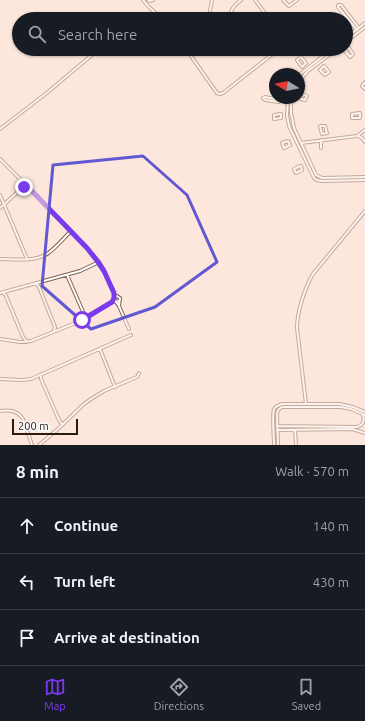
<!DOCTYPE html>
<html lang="en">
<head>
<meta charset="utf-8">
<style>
	:root { --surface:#171b24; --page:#20242c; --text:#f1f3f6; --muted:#9ea1a6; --line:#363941; --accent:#7c3aed }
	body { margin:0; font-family:Ubuntu,sans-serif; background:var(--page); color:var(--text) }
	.compass { position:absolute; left:269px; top:68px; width:36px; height:36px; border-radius:50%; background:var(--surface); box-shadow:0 1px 3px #0004; rotate:280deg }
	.scale { position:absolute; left:12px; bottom:10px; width:66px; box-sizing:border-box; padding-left:4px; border:2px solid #291c15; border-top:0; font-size:11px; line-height:14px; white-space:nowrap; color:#291c15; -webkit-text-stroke:3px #fafafa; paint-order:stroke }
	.stop { position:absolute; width:12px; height:12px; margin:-9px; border:3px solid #7c3aed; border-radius:50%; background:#fff }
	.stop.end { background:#7c3aed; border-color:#fff; box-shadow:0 1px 4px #0008 }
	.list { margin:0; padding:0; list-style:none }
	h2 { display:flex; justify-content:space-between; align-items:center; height:52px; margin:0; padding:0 16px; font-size:17px }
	h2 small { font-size:13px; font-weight:400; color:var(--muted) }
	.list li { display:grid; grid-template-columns:26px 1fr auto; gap:12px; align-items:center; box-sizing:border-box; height:56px; padding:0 16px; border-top:1px solid var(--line) }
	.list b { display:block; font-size:15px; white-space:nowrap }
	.list em { font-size:13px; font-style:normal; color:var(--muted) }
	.icon { flex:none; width:22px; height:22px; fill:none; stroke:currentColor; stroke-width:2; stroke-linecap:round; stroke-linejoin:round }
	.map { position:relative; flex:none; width:365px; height:445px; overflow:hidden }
	.search { position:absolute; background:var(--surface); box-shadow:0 1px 3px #0004; left:12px; right:12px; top:12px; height:44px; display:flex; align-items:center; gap:10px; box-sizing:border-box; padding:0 14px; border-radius:22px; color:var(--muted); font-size:15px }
	.sheet { height:220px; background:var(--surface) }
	nav { display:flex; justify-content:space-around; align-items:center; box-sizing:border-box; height:56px; border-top:1px solid var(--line); background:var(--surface); font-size:11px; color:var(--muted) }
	nav a { display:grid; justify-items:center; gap:2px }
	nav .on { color:var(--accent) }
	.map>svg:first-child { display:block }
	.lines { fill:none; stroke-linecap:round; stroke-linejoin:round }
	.street-casing { stroke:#7c5e4d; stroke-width:4 }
	.street { stroke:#fff; stroke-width:2 }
	.route { stroke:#7c3aed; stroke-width:5 }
	.marked { fill:none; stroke:#6259d2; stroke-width:3; stroke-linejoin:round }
</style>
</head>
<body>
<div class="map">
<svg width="365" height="445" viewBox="0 0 365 445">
	<rect width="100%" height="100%" fill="#fde7dc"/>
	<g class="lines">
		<defs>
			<path id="street" d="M 143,0 L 149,7 L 162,19
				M 148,0 L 150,1 L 153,0
				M 255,0 L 268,17 L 265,19
				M 283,0 L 289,6 L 297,0
				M 210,11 L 212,0
				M 230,19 C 231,8 233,7 241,0
				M 357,30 L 338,7 L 338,5 L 341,5 L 359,28
				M 346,38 L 365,23
				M 346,42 L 365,27
				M 349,48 L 353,54 L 350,57 L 345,51 Z
				M 186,49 L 217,93 L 220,94 L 223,93 L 279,49
				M 301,57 L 306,63 L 302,67 L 297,60 Z
				M 324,66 L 329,72 L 325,75 L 320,70 Z
				M 299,75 L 332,49
				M 299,81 L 308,71 L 337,49
				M 365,82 L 362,86 L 365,89
				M 265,97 L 279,100 L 280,101 L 279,102 L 265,100 L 263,98 Z
				M 288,98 L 287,115 L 289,126 L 314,178 L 317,180 L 322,181 L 365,180
				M 291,98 L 291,113 L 294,128 L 316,175 L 322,178 L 365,177
				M 298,98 L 305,100 L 307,96 L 300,93 L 299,95
				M 280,114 L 281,114 L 281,118 L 274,119 L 274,115 Z
				M 352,114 L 360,113 L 360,118 L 352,118 Z
				M 321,126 L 325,126 L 327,133 L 322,134 L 320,127 Z
				M 0,129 L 48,92 L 99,49
				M 358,136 L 362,138 L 365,142
				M 321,140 L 321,148
				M 288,141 L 290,145 L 284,148 L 282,143 Z
				M 301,143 L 357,136 L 365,130
				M 0,159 L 20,179 L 23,184
				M 300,166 L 301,166 L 302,170 L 296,173 L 294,169 Z
				M22 184a3 3 0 1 1 6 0a3 3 0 1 1-6 0Z
				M 28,185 L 30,189 L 87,248 L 99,262 L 104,271 L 114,293 L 114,298
				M 0,195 L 27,259
				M 0,208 L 21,189 L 25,187
				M 0,259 C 15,259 34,262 47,254 C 56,248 63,239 70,232
				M 67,275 L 84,314 L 83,319
				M 36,283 L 39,287 L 55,327 L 54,331
				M 3,292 L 6,296 L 23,337 L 27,342
				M 0,293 L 80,271 L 99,262
				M 119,301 L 117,302 L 115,301 L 114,299 L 115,297 L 117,296 L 120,298 L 119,306
				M 116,302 L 119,306 L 129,329
				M 0,339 L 20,342 L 31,341 L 83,320 L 112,302 L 115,301
				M 100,349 L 115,387
				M 41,374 L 41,379 L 59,420 L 62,424
				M 0,379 L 22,380 L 31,379 L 131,335
				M 306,404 L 297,328 C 297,312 305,287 313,274 L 365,211
				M 0,411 C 10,410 17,410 23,419 L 32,445
				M 277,426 L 357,427 C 363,425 365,421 363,415
				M 277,430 L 352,429 L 365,433
				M 295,430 L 296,445
				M 39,445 L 58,429 L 84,404 L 91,399 L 104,391 L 137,377 L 139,373
				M 274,445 C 274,438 272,415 274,409 C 276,406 279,405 282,404 L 340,404 L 353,407 L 365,412
				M 278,445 L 277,414 L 278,410 L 282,407 L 341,407 L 351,409 L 365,415"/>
		</defs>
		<use href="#street" class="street-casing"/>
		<use href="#street" class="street"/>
	</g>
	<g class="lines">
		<path class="route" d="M 24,187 L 30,189 L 87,248 L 98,262 L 104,271 L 114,293 L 114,298 L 112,302 L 82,320"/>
	</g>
	<path d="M0 0H365V445H0ZM 143,156 L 187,195 L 217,262 L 155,307 L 91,329 L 42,286 L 53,165 Z" fill="#fde7dc" fill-opacity=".55" fill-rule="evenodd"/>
	<path class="marked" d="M 143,156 L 187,195 L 217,262 L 155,307 L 91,329 L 42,286 L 53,165 Z"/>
</svg>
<svg class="compass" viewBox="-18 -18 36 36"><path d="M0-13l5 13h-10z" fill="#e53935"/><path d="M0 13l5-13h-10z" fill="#9ea1a6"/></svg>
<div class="scale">200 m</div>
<div class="stop" style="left:82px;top:320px"></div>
<div class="stop end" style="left:24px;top:187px"></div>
<div class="search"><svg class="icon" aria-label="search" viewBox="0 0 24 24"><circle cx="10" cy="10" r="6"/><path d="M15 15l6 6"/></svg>Search here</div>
</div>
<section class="sheet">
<h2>8 min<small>Walk · 570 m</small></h2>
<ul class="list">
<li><svg class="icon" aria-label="ahead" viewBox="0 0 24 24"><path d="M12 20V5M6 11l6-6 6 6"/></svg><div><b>Continue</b></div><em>140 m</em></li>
<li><svg class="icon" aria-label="left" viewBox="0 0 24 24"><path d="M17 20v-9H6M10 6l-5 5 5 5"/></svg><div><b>Turn left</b></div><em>430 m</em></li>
<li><svg class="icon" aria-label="arrive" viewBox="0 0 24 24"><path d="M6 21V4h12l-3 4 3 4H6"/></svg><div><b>Arrive at destination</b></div></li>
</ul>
</section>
<nav>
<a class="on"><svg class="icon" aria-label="map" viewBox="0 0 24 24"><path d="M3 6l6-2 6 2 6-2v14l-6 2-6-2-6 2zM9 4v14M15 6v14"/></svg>Map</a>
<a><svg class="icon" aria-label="directions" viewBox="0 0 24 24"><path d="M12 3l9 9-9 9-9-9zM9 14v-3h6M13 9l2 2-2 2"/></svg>Directions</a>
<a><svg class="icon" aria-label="saved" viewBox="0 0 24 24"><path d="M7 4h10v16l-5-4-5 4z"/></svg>Saved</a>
</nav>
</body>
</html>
